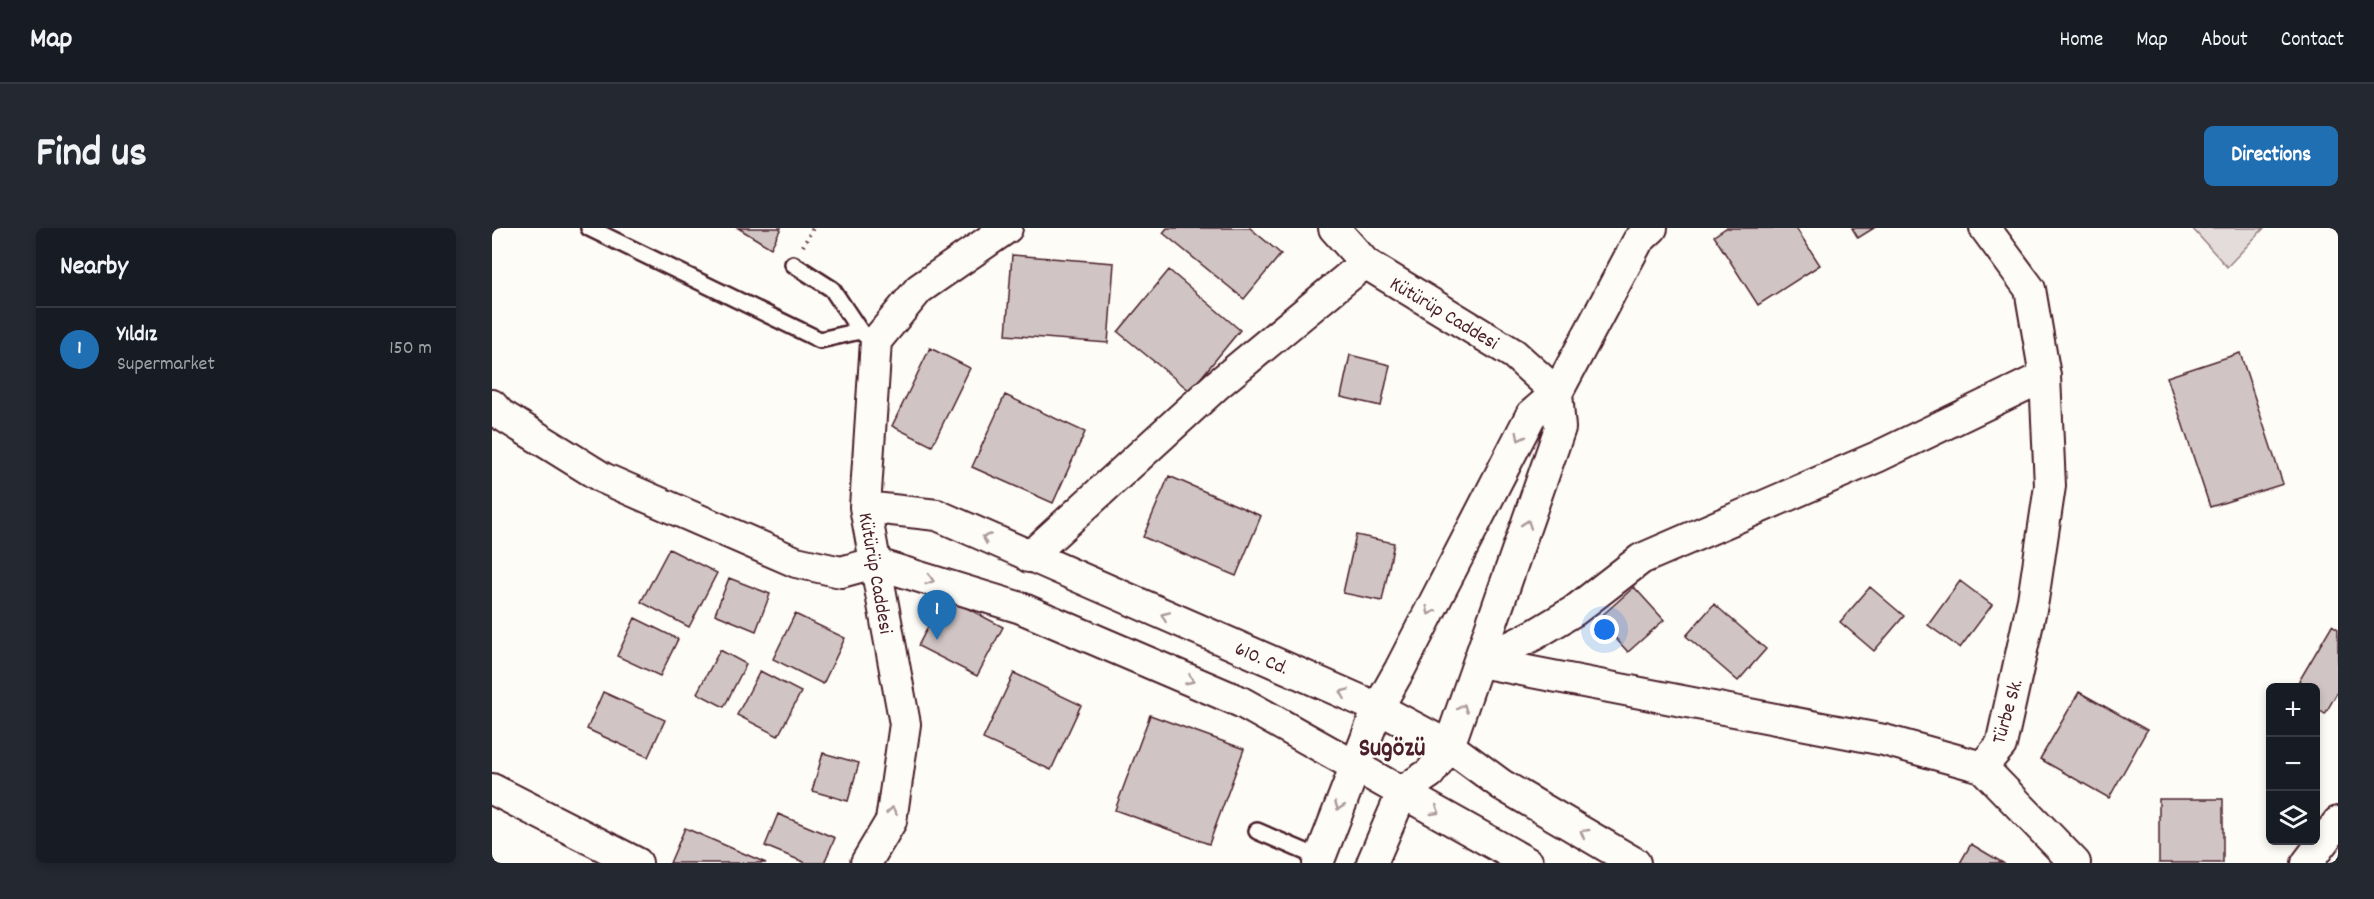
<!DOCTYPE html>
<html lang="en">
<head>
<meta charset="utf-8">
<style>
	:root { --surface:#171b24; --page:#242831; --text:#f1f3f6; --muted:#9ea1a6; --line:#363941; --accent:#1f6fb2 }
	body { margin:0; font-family:Dekko,sans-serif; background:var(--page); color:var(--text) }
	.controls { position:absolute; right:18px; bottom:18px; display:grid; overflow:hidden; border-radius:9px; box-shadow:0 3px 9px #0003 }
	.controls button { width:54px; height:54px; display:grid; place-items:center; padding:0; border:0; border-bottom:2px solid var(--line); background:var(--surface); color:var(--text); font:30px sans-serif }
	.you { position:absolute; left:1113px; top:402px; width:21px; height:21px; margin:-15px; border:4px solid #fff; border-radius:50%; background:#1a73e8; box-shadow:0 0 0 9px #1a73e833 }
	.badge { display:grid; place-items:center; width:39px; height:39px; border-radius:50%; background:var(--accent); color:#fff; font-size:20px; font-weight:700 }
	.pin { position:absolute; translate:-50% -50px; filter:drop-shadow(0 2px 3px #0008) }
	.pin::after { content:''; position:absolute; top:32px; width:21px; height:18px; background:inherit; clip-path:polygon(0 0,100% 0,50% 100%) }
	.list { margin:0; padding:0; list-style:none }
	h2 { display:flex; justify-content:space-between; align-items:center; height:78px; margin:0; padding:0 24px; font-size:26px }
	h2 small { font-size:20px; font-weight:400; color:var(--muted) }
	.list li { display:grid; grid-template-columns:39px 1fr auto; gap:18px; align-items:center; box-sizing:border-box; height:84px; padding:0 24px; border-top:2px solid var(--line) }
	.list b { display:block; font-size:22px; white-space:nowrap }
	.list p { margin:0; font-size:20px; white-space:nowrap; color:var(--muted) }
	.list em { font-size:20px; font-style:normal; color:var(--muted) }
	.icon { flex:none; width:33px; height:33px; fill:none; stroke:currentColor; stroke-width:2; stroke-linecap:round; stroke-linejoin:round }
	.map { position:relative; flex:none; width:1846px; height:635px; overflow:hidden; border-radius:9px }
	header { display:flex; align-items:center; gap:36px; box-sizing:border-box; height:84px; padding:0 30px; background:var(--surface); border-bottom:2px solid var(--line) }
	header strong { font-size:28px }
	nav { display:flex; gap:33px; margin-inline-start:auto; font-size:21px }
	.intro { display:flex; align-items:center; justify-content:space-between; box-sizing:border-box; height:144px; padding:0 36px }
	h1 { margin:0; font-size:42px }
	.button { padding:15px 27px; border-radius:9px; background:var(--accent); color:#fff; font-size:21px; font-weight:700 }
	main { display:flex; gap:36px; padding:0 36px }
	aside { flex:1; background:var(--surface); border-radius:9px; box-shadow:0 3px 9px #0003 }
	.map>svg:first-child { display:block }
	.green { fill:#e3dcda; stroke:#967e82; stroke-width:1.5 }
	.building { fill:#d0c5c4; stroke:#4a1f2b; stroke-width:1.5 }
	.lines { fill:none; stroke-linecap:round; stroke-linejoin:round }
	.lane-casing { stroke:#4a1f2b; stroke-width:20 }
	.street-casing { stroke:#4a1f2b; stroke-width:34 }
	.path { stroke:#4a1f2b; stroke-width:4; stroke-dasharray:1.5 4.5; stroke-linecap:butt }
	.lane { stroke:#fdfcf7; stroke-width:15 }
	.street { stroke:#fdfcf7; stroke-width:30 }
	.oneway { stroke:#ac999b }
	.labels { text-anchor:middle; stroke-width:4.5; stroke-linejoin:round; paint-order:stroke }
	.street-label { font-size:20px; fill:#4a1f2b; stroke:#fdfcf7 }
	.district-label { font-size:26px; font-weight:bold; fill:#4a1f2b; stroke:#fdfcf7 }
</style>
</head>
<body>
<header>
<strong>Map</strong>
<nav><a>Home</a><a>Map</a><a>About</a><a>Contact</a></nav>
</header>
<div class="intro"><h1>Find us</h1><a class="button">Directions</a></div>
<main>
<aside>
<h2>Nearby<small></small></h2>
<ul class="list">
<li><span class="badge">1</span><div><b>Yıldız</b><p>Supermarket</p></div><em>150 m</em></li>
</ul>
</aside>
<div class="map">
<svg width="1846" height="635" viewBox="0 0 1846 635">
	<rect width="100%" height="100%" fill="#fdfcf7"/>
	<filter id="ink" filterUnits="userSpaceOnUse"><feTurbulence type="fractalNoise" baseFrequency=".0167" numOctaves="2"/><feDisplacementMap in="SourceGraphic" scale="12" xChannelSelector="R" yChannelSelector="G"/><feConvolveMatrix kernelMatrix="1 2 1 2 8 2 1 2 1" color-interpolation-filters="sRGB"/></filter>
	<g filter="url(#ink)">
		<path class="green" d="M 1700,0 L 1772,0 L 1735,39 Z"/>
		<path class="building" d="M 246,0 L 289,0 L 279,20 Z
			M 675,0 L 758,0 L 789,26 L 752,71 L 671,5 Z
			M 1234,0 L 1304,0 L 1328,37 L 1266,77 L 1222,8 Z
			M 1360,0 L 1382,0 L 1366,10 Z
			M 520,27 L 622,35 L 616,115 L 514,107 Z
			M 677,42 L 748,102 L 698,163 L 626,104 Z
			M 438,120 L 478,140 L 440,218 L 400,198 Z
			M 1748,125 L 1791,256 L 1718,279 L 1675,149 Z
			M 858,127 L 898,137 L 889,178 L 849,169 Z
			M 513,167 L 593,204 L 561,275 L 480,239 Z
			M 677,248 L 769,288 L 744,348 L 651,309 Z
			M 864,307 L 902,315 L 890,373 L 851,365 Z
			M 177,321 L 225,345 L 197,399 L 149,374 Z
			M 237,350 L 278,366 L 264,403 L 223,386 Z
			M 1468,353 L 1500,377 L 1468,420 L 1436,397 Z
			M 1142,359 L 1172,392 L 1136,424 L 1106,391 Z
			M 1378,359 L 1412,388 L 1382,423 L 1348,394 Z
			M 452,368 L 511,399 L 485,448 L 426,418 Z
			M 1222,376 L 1274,421 L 1246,453 L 1194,408 Z
			M 303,386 L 353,410 L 331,456 L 281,431 Z
			M 143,390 L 186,411 L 168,448 L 125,428 Z
			M 1840,397 L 1846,401 L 1846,463 L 1833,486 L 1824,480 L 1824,460 L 1803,460 Z
			M 228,422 L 254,436 L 232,479 L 205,465 Z
			M 268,443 L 309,464 L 286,508 L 245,487 Z
			M 522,445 L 589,477 L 559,542 L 491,511 Z
			M 111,464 L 173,492 L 156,529 L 95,501 Z
			M 1587,464 L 1655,502 L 1617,570 L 1548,531 Z
			M 658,487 L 752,521 L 717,616 L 623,582 Z
			M 331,525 L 367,535 L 356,573 L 320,563 Z
			M 1667,571 L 1731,571 L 1731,635 L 1667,635 Z
			M 286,586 L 343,610 L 332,635 L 314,635 L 273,618 Z
			M 193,600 L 274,635 L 178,635 Z
			M 1479,616 L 1511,635 L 1468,635 Z"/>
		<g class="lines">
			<defs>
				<path id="lane" d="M 97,0 L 328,112 L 368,103
					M 301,36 L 340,61 L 368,103 L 374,108
					M 765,603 L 828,630"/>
				<path id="street" d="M 842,0 L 873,35 L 1022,126 L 1065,165
					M 0,177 L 8,186 L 111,250 L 304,334 L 349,344 L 382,335
					M 373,279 L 445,287 L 886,480 L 957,518 L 1010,557 L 1143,635
					M 537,329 L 725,157 L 873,35
					M 382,335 L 529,380 L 749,474 L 1036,635
					M 988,434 L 1392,512 L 1490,539 L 1509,517 L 1541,372 L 1558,258 L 1553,148 L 1538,61 L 1493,0
					M 988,434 L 1042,407 L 1082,383 L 1149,331 L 1385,229 L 1553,148
					M 1490,539 L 1583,635
					M 0,561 L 145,635
					M 374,635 L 399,593 L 413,496 L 373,279 L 384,113 L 427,61 L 515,0
					M 826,635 L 886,480 L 908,441 L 1039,187 L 1065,165 L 1146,13 L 1160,0
					M 880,635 L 911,563 L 938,545 L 957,518 L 1068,200 L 1065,165
					M 1815,635 L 1846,594"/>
			</defs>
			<use href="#lane" class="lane-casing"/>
			<use href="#street" class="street-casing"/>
			<path class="path" d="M 311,18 L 321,0"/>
			<use href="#lane" class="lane"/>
			<use href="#street" class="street"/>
		</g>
		<defs><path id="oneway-chevron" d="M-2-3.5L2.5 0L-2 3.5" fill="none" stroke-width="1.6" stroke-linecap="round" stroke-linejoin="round" transform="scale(1.5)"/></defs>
		<g class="oneway">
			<use href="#oneway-chevron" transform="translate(1028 209) rotate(117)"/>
			<use href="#oneway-chevron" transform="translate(1035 296) rotate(-71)"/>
			<use href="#oneway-chevron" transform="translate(494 310) rotate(-156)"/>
			<use href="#oneway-chevron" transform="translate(438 352) rotate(17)"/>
			<use href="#oneway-chevron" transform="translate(938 383) rotate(117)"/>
			<use href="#oneway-chevron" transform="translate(673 388) rotate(-157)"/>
			<use href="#oneway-chevron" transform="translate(698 452) rotate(23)"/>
			<use href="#oneway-chevron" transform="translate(852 465) rotate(-157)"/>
			<use href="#oneway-chevron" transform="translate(971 480) rotate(-70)"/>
			<use href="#oneway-chevron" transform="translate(847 578) rotate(110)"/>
			<use href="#oneway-chevron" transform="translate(400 583) rotate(-81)"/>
			<use href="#oneway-chevron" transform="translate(944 583) rotate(31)"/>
			<use href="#oneway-chevron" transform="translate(1092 605) rotate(-150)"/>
		</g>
	</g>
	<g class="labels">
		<g class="street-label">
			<text transform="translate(953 84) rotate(31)" y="7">Kütürüp Caddesi</text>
			<text transform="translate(385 345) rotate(80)" y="7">Kütürüp Caddesi</text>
			<text transform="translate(770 429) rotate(23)" y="7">610. Cd.</text>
			<text transform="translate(1514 483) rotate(-74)" y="7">Türbe Sk.</text>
		</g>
		<g class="district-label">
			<text x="900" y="527">Sugözü</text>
		</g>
	</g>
</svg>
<div class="controls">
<button>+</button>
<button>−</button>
<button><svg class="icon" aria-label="layers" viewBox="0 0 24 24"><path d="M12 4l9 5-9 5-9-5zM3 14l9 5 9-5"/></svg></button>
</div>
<div class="you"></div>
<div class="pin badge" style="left:445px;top:412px">1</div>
</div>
</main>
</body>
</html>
